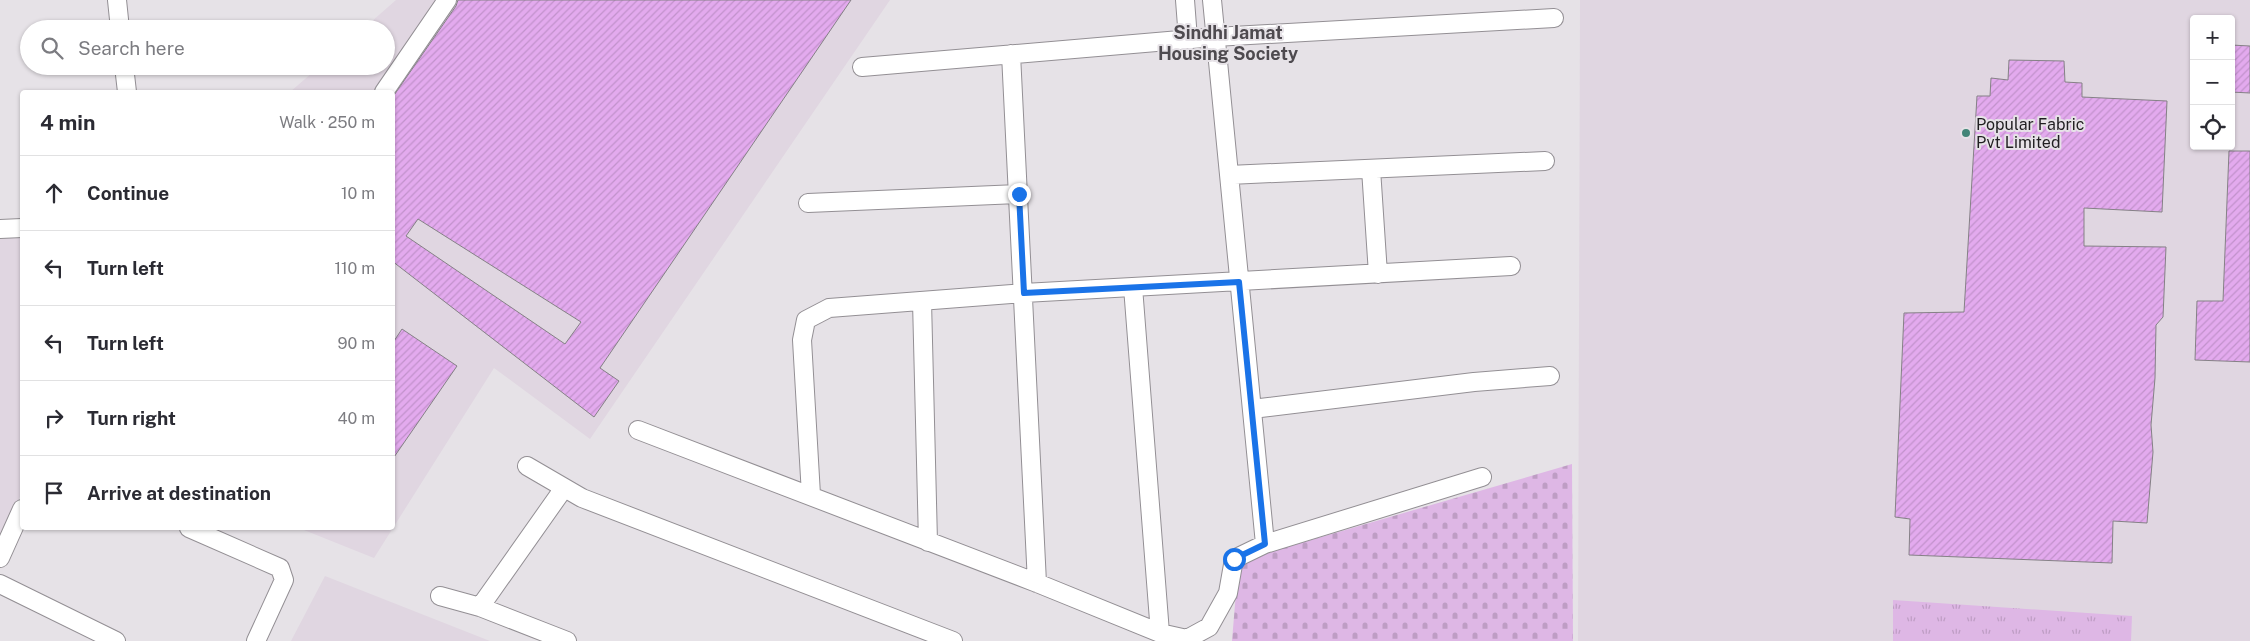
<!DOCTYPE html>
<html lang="en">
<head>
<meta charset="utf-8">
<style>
	:root { --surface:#fff; --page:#f7f7f7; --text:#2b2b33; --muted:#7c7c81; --line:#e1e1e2 }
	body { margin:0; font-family:"Public Sans",sans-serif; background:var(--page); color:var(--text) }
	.controls { position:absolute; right:15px; top:15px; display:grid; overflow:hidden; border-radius:5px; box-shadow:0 1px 4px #0004 }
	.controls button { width:45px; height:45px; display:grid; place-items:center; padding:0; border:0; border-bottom:1px solid var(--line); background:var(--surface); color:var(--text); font:25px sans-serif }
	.stop { position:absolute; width:15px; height:15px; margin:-11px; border:4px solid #1a73e8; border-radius:50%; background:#fff }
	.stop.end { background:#1a73e8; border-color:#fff; box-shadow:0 1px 5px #0008 }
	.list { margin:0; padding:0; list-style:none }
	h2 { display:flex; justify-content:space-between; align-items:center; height:65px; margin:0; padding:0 20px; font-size:21px }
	h2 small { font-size:16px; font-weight:400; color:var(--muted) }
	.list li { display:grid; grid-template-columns:32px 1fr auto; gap:15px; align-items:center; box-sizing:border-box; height:75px; padding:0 20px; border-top:1px solid var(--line) }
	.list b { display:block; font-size:19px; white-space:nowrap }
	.list em { font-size:16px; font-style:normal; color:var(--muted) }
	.icon { flex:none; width:28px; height:28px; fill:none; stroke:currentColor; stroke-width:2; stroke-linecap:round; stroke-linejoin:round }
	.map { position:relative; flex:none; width:2250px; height:641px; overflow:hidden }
	.search { position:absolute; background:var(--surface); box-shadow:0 1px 4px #0004; left:20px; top:20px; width:375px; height:55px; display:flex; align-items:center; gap:12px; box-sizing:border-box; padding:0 18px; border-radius:28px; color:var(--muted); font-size:19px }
	.panel { position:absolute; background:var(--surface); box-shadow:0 1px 4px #0004; left:20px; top:90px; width:375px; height:440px; border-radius:5px }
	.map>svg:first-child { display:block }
	.built { fill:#e0d6e1; fill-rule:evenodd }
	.grass { fill:url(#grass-tufts) }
	.cemetery { fill:url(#cemetery-stones) }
	.building { fill:url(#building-hatch); stroke:#858186; fill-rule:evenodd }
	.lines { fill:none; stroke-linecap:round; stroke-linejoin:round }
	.minor-casing { stroke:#938f94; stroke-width:20 }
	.minor { stroke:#fff; stroke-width:18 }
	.route { stroke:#1a73e8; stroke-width:6 }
	.poi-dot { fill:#428577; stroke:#e6e2e7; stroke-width:2 }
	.labels { text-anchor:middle; stroke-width:4; stroke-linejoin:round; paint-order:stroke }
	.poi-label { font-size:16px; fill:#201e21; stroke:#e6e2e7; text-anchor:start }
	.neighbourhood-label { font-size:18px; font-weight:bold; fill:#4e4a4f; stroke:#e6e2e7 }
</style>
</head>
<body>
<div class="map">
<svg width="2250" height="641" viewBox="0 0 2250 641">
	<defs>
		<pattern id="grass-tufts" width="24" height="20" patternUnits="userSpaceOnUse" patternTransform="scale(1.25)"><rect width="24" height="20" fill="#deb7e5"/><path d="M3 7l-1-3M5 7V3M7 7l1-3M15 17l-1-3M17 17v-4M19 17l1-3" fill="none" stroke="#be9dc4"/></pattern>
		<pattern id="cemetery-stones" width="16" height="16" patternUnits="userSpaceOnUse" patternTransform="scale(1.25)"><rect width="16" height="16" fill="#deb7e5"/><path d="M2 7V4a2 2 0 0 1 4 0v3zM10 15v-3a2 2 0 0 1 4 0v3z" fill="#be9dc4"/></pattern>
		<pattern id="building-hatch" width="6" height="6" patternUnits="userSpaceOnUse" patternTransform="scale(1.25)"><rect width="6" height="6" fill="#e3aaee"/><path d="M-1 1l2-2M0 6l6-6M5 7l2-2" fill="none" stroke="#c292cc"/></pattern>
	</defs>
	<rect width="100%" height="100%" fill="#e6e2e7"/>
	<path class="built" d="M 396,0 L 890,0 L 590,439 L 494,368 L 374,558 L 299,528 L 392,528 L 392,92 L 290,92 L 320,66 L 386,66 L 386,29 L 363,29 Z
		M 1580,0 L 2250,0 L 2250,641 L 1578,641 ZM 2194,19 L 2231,19 L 2231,146 L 2194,146 Z
		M 22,237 L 22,492 L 0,543 L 0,238 Z
		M 325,576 L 490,641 L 291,641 Z"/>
	<path class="grass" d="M 1893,600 L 2132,616 L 2131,641 L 1893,641 Z"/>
	<path class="cemetery" d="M 1572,464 L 1573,641 L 1232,641 L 1238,568 L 1249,558 Z"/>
	<path class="building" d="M 458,0 L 851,0 L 600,368 L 619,381 L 594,417 L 392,261 L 392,98 L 456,6 ZM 418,219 L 581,322 L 565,344 L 406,236 Z
		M 2231,45 L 2250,46 L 2250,93 L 2231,92 Z
		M 2009,60 L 2064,61 L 2065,82 L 2082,83 L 2082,97 L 2167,101 L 2162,212 L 2084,208 L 2084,246 L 2166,247 L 2163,317 L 2156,325 L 2155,378 L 2151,425 L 2153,452 L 2147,523 L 2113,521 L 2112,563 L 1909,555 L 1910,519 L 1895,517 L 1904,313 L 1964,312 L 1977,96 L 1990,96 L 1991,78 L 2008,80 Z
		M 2229,151 L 2250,151 L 2250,362 L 2195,360 L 2197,301 L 2223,301 Z
		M 402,329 L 457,366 L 392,460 L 392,344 Z"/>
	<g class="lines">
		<defs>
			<path id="minor" d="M 117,0 L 120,29
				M 1185,0 L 1188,39
				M 1212,0 L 1265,544
				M 1011,54 L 1037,583
				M 124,66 L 127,92
				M 862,67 L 1215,37 L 1554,18
				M 384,92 L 447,0
				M 1371,169 L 1378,274
				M 1229,175 L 1545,161
				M 808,203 L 1019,194
				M 0,229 L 22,228
				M 1133,287 L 1160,633
				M 922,301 L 928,542
				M 1252,409 L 1474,382 L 1550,376
				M 638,430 L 1037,583 L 1160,633 L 1187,639 L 1209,627 L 1228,593 L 1234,559 L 1265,544 L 1482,477
				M 527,466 L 582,498 L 953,641
				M 811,495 L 802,340 L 806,320 L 829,308 L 1024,293 L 1511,266
				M 189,528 L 280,568 L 284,580 L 256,641
				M 0,558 L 22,509
				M 0,584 L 116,641
				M 440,596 L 480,607 L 567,641
				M 480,607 L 564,488"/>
		</defs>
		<use href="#minor" class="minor-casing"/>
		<use href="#minor" class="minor"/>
	</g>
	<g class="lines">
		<path class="route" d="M 1019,194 L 1024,293 L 1239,282 L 1265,544 L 1234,559"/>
	</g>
	<circle class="poi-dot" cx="1966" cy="133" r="5"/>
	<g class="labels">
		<g class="poi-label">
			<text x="1976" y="130">Popular Fabric<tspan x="1976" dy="18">Pvt Limited</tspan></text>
		</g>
		<g class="neighbourhood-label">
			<text x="1228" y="39">Sindhi Jamat<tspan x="1228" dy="21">Housing Society</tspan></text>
		</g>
	</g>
</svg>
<div class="controls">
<button>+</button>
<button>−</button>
<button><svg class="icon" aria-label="locate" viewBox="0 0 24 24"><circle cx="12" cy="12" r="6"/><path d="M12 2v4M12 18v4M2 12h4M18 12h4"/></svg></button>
</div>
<div class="stop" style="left:1234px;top:559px"></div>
<div class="stop end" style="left:1019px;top:194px"></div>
<div class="search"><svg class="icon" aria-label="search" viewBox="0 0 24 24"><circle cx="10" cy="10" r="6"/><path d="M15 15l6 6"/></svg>Search here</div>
<section class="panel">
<h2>4 min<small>Walk · 250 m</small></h2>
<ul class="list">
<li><svg class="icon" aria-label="ahead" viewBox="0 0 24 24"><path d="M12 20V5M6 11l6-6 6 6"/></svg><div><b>Continue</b></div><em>10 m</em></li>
<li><svg class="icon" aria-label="left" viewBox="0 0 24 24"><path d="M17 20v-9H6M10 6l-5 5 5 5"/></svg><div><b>Turn left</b></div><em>110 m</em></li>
<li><svg class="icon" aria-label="left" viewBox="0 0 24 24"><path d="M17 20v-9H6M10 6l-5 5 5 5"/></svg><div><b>Turn left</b></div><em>90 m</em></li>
<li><svg class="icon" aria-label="right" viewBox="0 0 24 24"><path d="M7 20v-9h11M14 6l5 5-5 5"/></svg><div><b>Turn right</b></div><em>40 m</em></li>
<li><svg class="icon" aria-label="arrive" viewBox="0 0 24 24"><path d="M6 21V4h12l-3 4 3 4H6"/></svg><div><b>Arrive at destination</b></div></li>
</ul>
</section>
</div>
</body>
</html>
